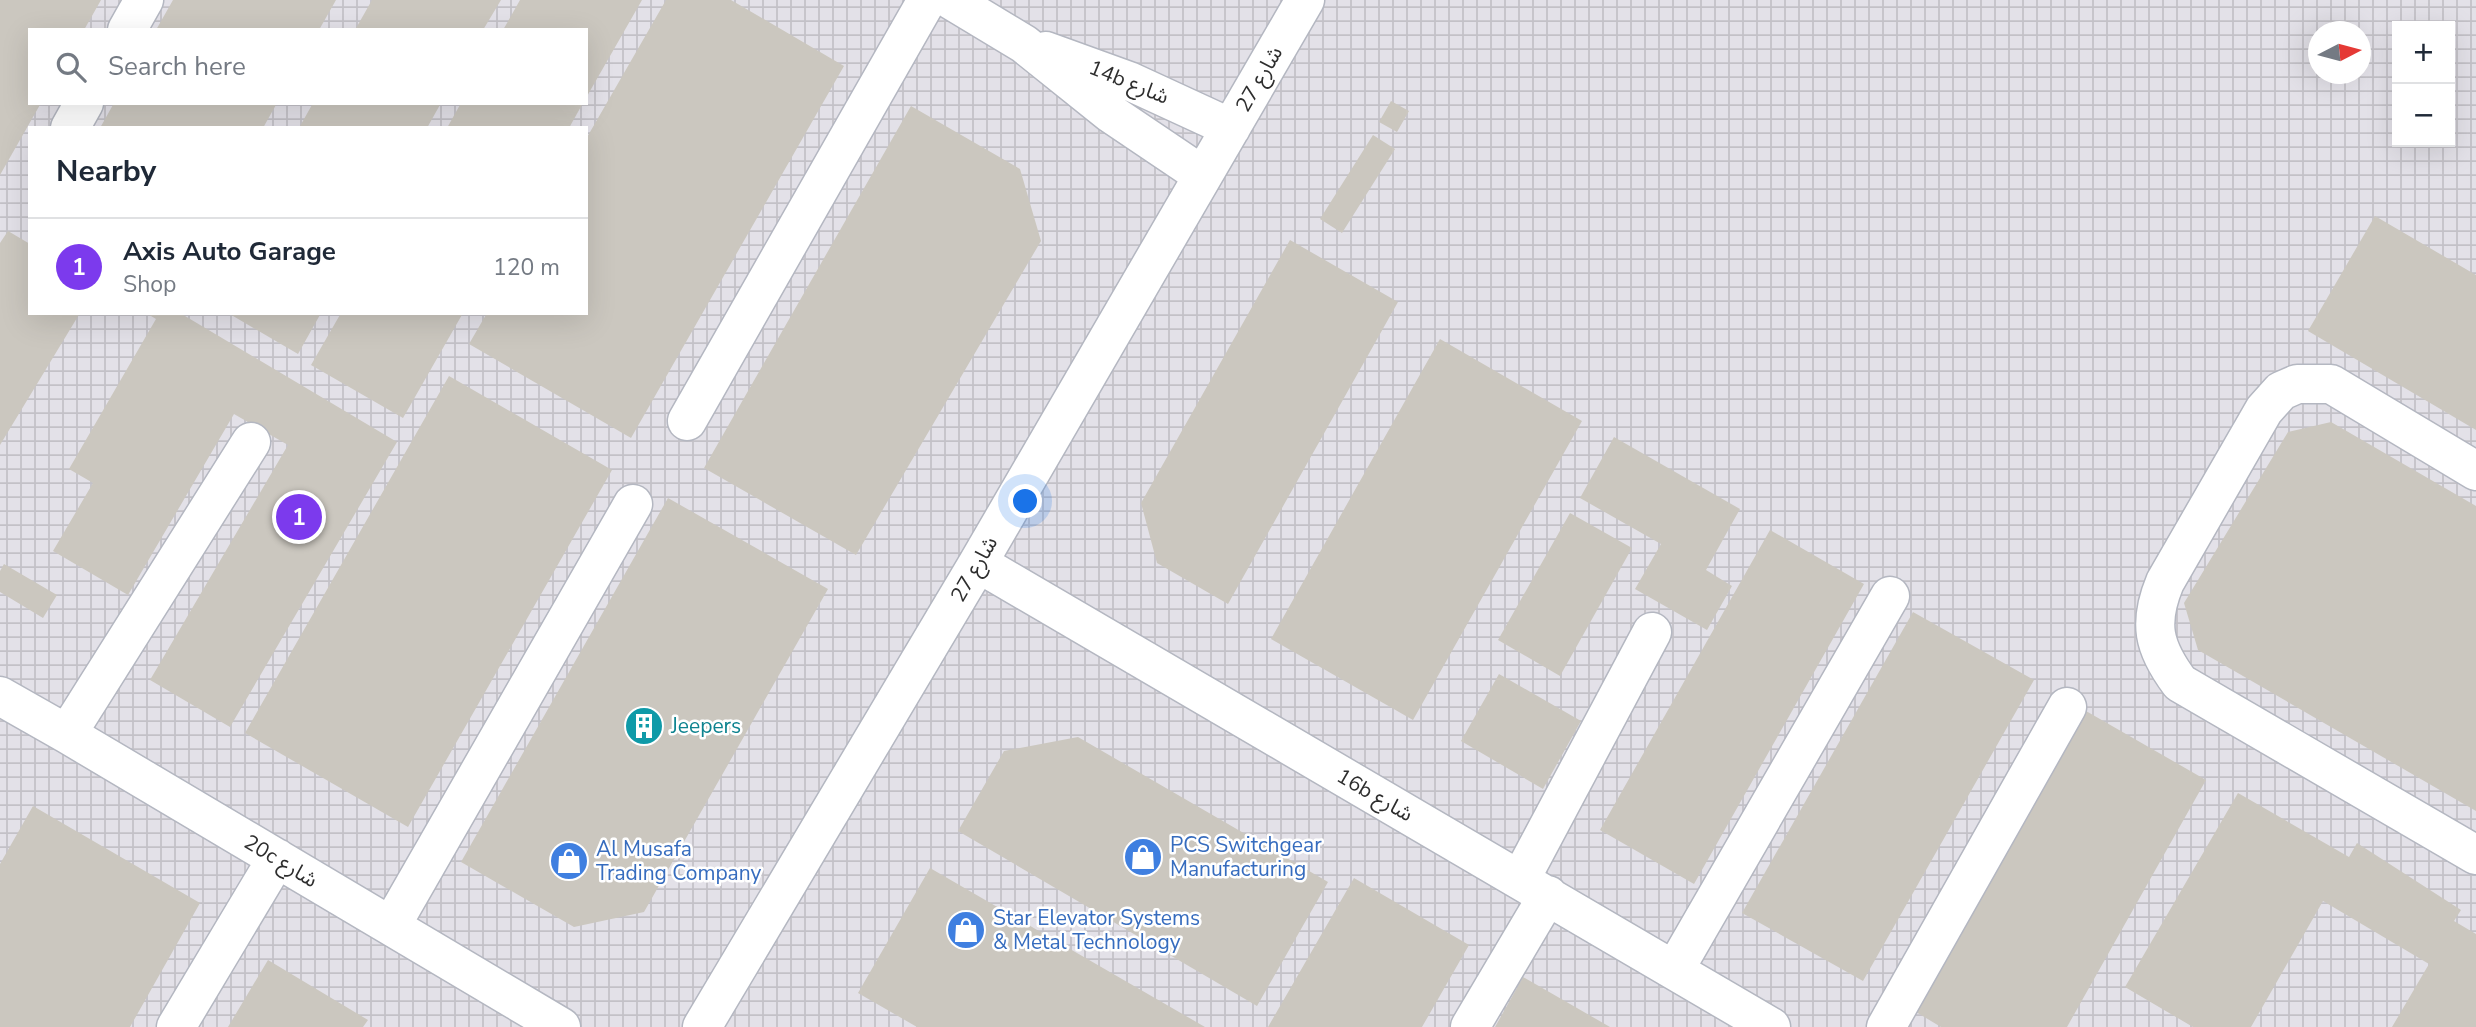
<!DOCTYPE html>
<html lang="en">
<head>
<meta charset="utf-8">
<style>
	:root { --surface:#fff; --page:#f2f2f3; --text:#1f2937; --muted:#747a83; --line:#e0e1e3; --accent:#7c3aed }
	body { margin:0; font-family:"Nunito Sans","Noto Sans Arabic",sans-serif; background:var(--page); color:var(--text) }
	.controls { position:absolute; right:21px; top:21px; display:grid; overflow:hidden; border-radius:0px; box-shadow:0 7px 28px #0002 }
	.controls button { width:63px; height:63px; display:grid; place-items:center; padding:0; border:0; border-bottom:2px solid var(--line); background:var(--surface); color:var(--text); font:35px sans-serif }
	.compass { position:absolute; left:2308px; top:21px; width:63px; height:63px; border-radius:50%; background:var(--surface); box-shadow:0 7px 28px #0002; rotate:84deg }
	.you { position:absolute; left:1026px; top:502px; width:24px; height:24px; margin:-18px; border:5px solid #fff; border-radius:50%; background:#1a73e8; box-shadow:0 0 0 10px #1a73e833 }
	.badge { display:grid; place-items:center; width:46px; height:46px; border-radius:50%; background:var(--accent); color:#fff; font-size:23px; font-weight:700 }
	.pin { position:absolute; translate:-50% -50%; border:4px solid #fff; box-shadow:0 2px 7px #0006 }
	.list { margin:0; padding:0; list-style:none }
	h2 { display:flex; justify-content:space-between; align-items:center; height:91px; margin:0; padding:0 28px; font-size:30px }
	h2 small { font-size:23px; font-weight:400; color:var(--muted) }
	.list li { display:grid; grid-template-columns:46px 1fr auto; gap:21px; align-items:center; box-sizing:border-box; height:98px; padding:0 28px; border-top:2px solid var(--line) }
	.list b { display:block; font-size:26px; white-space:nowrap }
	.list p { margin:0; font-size:23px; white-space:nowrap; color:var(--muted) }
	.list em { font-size:23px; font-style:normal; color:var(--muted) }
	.icon { flex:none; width:38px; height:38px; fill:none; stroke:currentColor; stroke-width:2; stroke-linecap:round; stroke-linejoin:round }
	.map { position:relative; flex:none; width:2476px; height:1027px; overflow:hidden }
	.search { position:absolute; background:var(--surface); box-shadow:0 7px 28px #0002; left:28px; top:28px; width:560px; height:77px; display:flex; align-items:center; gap:18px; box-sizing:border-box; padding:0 24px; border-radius:0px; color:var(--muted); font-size:26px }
	.panel { position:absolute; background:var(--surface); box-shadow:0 7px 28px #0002; left:28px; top:126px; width:560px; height:189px; border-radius:0px }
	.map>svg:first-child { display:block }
	.industrial { fill:url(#industrial-grid); fill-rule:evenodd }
	.building { fill:#cbc7bf }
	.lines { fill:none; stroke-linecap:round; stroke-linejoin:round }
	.minor-casing { stroke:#b4b7c1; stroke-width:41 }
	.minor { stroke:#fff; stroke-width:38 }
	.labels { text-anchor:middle; stroke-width:5; stroke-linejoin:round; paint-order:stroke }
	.street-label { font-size:21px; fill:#2e2e2e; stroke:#fff }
	.culture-label { font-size:21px; fill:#0d838f; stroke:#fff; text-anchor:start }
	.shop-label { font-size:21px; fill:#366cbe; stroke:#fff; text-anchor:start }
</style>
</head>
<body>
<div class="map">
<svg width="2476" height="1027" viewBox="0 0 2476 1027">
	<defs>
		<pattern id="industrial-grid" width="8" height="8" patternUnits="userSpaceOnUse" patternTransform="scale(1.75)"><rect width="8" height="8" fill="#e3e1e8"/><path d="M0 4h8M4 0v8" fill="none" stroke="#c3c1c7"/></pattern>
	</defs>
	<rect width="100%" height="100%" fill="#efe9e1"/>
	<path class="industrial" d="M 0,0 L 2476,0 L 2476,1027 L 0,1027 ZM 2397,26 L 2450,26 L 2450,142 L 2397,142 ZM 30,30 L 586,30 L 586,103 L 30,103 ZM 2318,32 L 2360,32 L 2360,74 L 2318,74 ZM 30,128 L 586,128 L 586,313 L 30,313 Z"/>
	<path class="building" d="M 0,0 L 101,0 L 84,30 L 30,30 L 30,103 L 41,103 L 0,175 Z
		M 173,0 L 336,0 L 319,30 L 156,30 Z
		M 372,0 L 501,0 L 483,30 L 355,30 Z
		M 520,0 L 642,0 L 586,98 L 586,30 L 503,30 Z
		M 666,0 L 731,0 L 844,66 L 631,438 L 469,344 L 487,313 L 586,313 L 586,139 Z
		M 1391,101 L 1409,111 L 1397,132 L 1379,122 Z
		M 114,103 L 277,103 L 263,128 L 100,128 Z
		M 313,103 L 441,103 L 427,128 L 299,128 Z
		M 461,103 L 583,103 L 569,128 L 447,128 Z
		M 911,106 L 1020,169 L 1041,241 L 856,555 L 704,468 Z
		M 1373,135 L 1395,149 L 1342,233 L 1320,219 Z
		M 2375,216 L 2476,275 L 2476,430 L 2308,331 Z
		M 8,231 L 30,244 L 30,313 L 80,313 L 0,445 L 0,243 Z
		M 1290,240 L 1398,302 L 1228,604 L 1157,563 L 1141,503 Z
		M 146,313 L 180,313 L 397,442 L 230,727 L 150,680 L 288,445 L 234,414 L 128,595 L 53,551 L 93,483 L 69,469 L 156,319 Z
		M 228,313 L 321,313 L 298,354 Z
		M 341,313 L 463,313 L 403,418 L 311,365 Z
		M 1440,339 L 1582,421 L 1413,720 L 1271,639 Z
		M 449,376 L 612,470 L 408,827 L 245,733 Z
		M 2331,422 L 2476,506 L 2476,811 L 2198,650 L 2184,603 L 2288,432 Z
		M 1614,437 L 1740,509 L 1706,570 L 1732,586 L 1707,630 L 1635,589 L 1661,544 L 1580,498 Z
		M 668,498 L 828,589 L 644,912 L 574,927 L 461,862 Z
		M 1570,513 L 1632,548 L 1560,676 L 1498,640 Z
		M 1770,530 L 1864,584 L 1694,884 L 1600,830 Z
		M 4,564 L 57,595 L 43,618 L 0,592 L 0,571 Z
		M 1913,612 L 2034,680 L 1863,981 L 1742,913 Z
		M 1499,674 L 1581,721 L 1543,789 L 1461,741 Z
		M 2086,711 L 2206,780 L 2067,1027 L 1941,1027 L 1916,1012 Z
		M 1078,737 L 1328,882 L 1257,1006 L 958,831 L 1004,751 Z
		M 2238,793 L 2349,857 L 2357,843 L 2461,910 L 2454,921 L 2476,934 L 2476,1027 L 2392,1027 L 2429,964 L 2323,901 L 2251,1027 L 2193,1027 L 2125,987 Z
		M 33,806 L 200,903 L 130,1027 L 0,1027 L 0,864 Z
		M 930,868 L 1205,1027 L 917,1027 L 858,993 Z
		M 1354,878 L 1469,945 L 1422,1027 L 1268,1027 Z
		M 268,960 L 368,1020 L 363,1027 L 228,1027 Z
		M 1523,977 L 1610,1027 L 1495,1027 Z"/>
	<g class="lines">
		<defs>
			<path id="minor" d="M 951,0 L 1024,44 L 1110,113 L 1202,175
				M 127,30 L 144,0
				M 1046,51 L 1129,81 L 1231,128
				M 70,128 L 84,103
				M 687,421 L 927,0
				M 2476,471 L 2331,384 L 2297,384 L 2281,391 L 2264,410 L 2165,582 C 2148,623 2153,647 2180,683 L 2476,855
				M 978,563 L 1771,1027
				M 0,696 L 67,734 L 561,1027
				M 67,734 L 251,442
				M 1520,880 L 1652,632
				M 391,926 L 633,504
				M 1675,969 L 1890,596
				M 176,1027 L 277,858
				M 702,1027 L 978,563 L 1305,0
				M 1470,1027 L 1548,895
				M 1886,1027 L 2067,707"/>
		</defs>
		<use href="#minor" class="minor-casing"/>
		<use href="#minor" class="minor"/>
	</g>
	<defs>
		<symbol id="building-disc" viewBox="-11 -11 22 22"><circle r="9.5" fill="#0f9aa8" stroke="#fff"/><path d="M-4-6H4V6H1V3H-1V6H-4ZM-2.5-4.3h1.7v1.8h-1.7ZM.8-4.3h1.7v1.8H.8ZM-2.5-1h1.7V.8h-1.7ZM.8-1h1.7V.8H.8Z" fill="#fff"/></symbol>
		<symbol id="shop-disc" viewBox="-11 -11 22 22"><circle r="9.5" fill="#3f7fe0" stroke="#fff"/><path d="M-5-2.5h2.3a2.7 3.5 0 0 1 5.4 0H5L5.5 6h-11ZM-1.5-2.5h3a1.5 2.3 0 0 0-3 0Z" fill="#fff"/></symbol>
	</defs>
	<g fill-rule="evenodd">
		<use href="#building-disc" x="622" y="704" width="44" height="44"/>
		<use href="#shop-disc" x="1121" y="835" width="44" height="44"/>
		<use href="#shop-disc" x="547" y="839" width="44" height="44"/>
		<use href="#shop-disc" x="944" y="908" width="44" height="44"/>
	</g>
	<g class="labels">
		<g class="street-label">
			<text transform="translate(1259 79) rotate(-60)" y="7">شارع 27</text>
			<text transform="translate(1129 82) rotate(22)" y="7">14b شارع</text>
			<text transform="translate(974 569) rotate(-60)" y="7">شارع 27</text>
			<text transform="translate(1375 795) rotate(30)" y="7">16b شارع</text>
			<text transform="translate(281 861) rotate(31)" y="7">20c شارع</text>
		</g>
		<g class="culture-label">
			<text x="671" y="733">Jeepers</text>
		</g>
		<g class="shop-label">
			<text x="1170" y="852">PCS Switchgear<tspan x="1170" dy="24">Manufacturing</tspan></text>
			<text x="596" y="856">Al Musafa<tspan x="596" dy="24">Trading Company</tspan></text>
			<text x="993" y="925">Star Elevator Systems<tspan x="993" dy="24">&amp; Metal Technology</tspan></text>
		</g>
	</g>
</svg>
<div class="controls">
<button>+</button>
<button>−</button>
</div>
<svg class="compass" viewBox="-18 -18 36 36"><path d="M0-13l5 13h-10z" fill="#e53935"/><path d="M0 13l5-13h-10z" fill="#747a83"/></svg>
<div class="you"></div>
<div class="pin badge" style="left:299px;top:517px">1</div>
<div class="search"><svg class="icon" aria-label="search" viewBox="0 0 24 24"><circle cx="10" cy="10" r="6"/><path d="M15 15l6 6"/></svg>Search here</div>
<section class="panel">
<h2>Nearby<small></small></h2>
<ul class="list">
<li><span class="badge">1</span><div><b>Axis Auto Garage</b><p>Shop</p></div><em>120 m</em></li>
</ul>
</section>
</div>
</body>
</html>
